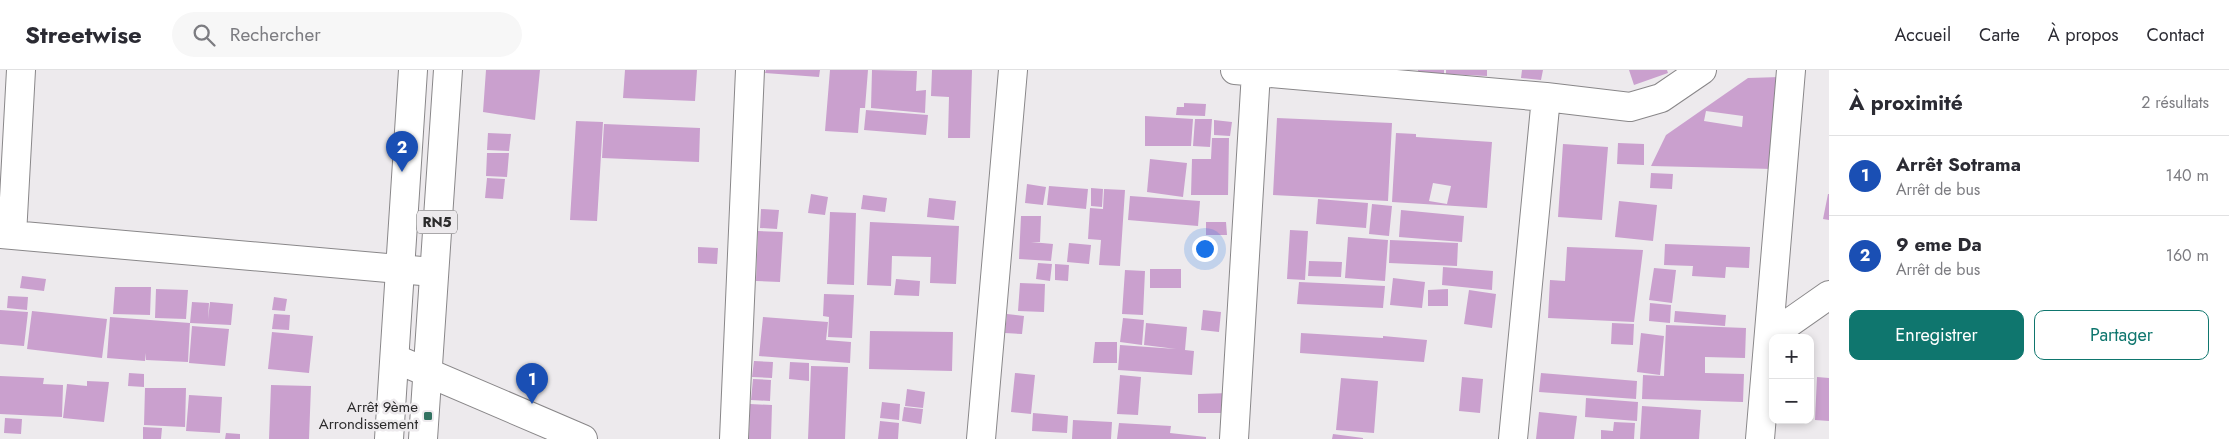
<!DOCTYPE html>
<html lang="fr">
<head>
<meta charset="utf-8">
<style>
	:root { --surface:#fff; --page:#f7f7f7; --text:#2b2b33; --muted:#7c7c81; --line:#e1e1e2; --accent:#0f766e }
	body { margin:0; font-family:Jost,sans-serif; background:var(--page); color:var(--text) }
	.controls { position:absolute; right:15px; bottom:15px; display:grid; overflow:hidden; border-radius:10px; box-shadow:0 2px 8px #0003 }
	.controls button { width:45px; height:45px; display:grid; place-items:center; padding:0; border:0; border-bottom:1px solid var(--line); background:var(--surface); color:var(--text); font:25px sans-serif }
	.you { position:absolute; left:1204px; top:178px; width:18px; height:18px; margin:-12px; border:4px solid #fff; border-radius:50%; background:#1a73e8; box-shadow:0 0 0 8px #1a73e833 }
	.badge { display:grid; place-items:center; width:32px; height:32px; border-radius:50%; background:var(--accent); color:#fff; font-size:16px; font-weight:700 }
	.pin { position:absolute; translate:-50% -41px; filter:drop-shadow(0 1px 2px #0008) }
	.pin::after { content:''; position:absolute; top:26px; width:18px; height:15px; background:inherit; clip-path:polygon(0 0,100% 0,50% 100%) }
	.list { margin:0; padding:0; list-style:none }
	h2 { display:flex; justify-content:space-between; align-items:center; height:65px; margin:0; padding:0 20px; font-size:21px }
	h2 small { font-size:16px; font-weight:400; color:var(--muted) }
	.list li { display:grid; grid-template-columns:32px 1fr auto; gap:15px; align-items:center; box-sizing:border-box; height:80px; padding:0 20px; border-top:1px solid var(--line) }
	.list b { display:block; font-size:19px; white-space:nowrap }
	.list p { margin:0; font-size:16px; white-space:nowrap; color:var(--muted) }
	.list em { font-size:16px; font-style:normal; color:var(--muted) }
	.actions { display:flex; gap:10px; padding:15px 20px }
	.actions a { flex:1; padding:11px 0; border:1px solid var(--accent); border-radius:10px; text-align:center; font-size:18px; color:var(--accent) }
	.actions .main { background:var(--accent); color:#fff }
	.icon { flex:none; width:28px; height:28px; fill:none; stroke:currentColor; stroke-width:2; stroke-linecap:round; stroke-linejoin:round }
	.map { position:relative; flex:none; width:1829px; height:369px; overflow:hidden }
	header { display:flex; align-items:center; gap:30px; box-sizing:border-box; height:70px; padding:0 25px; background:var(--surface); border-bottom:1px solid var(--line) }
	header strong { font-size:24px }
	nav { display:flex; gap:28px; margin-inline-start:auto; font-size:18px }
	.search { width:350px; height:45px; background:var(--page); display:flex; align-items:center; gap:12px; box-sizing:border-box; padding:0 18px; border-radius:28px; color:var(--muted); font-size:19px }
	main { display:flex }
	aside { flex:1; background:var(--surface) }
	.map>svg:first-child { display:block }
	.building { fill:#caa0ce; fill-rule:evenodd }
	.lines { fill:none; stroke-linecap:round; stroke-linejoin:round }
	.minor-casing { stroke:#898789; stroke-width:30 }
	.trunk-casing { stroke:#898789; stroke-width:30 }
	.minor { stroke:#fff; stroke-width:28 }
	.trunk { stroke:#fff; stroke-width:28 }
	.poi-dot { fill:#327261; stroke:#edeaed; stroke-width:2 }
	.labels { text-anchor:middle; stroke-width:5; stroke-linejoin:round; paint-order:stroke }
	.shield { fill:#edeaed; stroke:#656465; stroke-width:1 }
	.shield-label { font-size:14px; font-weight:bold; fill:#2b2a2b }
	.poi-label { font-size:15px; fill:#2b2a2b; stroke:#edeaed; text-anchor:end }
</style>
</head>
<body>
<header>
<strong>Streetwise</strong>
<div class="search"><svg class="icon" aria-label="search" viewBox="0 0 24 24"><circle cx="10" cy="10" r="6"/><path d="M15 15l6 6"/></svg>Rechercher</div>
<nav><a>Accueil</a><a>Carte</a><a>À propos</a><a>Contact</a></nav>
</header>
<main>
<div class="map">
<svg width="1829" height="369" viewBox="0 0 1829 369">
	<rect width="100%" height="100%" fill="#edeaed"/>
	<path class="building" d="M 486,0 L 540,0 L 535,50 L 483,42 Z
		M 625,0 L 697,0 L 695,31 L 623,28 Z
		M 766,0 L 820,0 L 819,7 L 765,3 Z
		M 830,0 L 868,0 L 865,38 L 860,38 L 858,63 L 825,61 Z
		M 872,0 L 917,1 L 916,21 L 926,20 L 925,43 L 871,38 Z
		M 932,0 L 972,0 L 970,68 L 948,68 L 949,27 L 931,26 Z
		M 1418,0 L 1444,0 L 1444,5 L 1418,4 Z
		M 1446,0 L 1487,0 L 1487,6 L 1446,4 Z
		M 1522,0 L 1543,0 L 1541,10 L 1521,8 Z
		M 1629,0 L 1667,0 L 1668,3 L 1634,15 Z
		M 1780,7 L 1773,99 L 1651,96 L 1666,65 L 1748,8 ZM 1706,41 L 1743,46 L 1742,57 L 1704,51 Z
		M 1184,33 L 1206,34 L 1205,46 L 1176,45 L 1177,37 L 1184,37 Z
		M 866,40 L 928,45 L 926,65 L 864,60 Z
		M 1145,46 L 1193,49 L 1191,76 L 1145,76 Z
		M 1277,48 L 1392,53 L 1388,131 L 1273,125 Z
		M 1195,49 L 1212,49 L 1210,77 L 1193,76 Z
		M 1214,50 L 1232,52 L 1230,66 L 1214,65 Z
		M 576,51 L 603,52 L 597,151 L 570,150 Z
		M 604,54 L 700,58 L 699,92 L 602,88 Z
		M 488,63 L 511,64 L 509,81 L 487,80 Z
		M 1396,63 L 1416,64 L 1416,67 L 1492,72 L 1487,138 L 1392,132 ZM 1433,113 L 1451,116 L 1447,134 L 1429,131 Z
		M 1212,68 L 1229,68 L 1228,125 L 1191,125 L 1192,89 L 1211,89 Z
		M 1618,73 L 1644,74 L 1644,95 L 1617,94 Z
		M 1563,74 L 1608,77 L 1602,150 L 1558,147 Z
		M 487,83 L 509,83 L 507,107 L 486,106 Z
		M 1150,89 L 1187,93 L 1183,127 L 1147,122 Z
		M 1651,103 L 1673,104 L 1672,119 L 1650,118 Z
		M 487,108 L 505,109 L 503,129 L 485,128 Z
		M 1027,114 L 1046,117 L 1043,135 L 1025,133 Z
		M 1049,116 L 1088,119 L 1086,139 L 1047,135 Z
		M 1091,118 L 1103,119 L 1102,137 L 1091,136 Z
		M 1104,119 L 1125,120 L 1120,196 L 1099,195 L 1101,170 L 1088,169 L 1090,138 L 1103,139 Z
		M 811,124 L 828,127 L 825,145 L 808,143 Z
		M 1828,124 L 1829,124 L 1829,150 L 1823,149 Z
		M 863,125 L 887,128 L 885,142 L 861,139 Z
		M 1130,126 L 1200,131 L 1198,156 L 1128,150 Z
		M 929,128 L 956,131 L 954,150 L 927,147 Z
		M 1318,129 L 1368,133 L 1366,158 L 1316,154 Z
		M 1619,131 L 1657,135 L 1653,171 L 1615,167 Z
		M 1372,134 L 1392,136 L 1389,166 L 1369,164 Z
		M 761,139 L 779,140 L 777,159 L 760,158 Z
		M 1401,140 L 1464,146 L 1462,172 L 1399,167 Z
		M 830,142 L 856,143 L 854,215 L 827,214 Z
		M 1021,146 L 1041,146 L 1040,172 L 1031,172 L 1053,174 L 1051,191 L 1019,189 Z
		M 870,152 L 959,156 L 956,214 L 930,213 L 931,187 L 892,186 L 891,216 L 867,215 Z
		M 1206,152 L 1226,152 L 1227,165 L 1206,165 Z
		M 1290,160 L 1308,161 L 1305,210 L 1287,209 Z
		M 758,161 L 783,162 L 780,212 L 756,211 Z
		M 1348,167 L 1388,170 L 1385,211 L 1345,208 Z
		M 1390,170 L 1458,173 L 1457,196 L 1389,193 Z
		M 1069,173 L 1091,175 L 1089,194 L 1067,192 Z
		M 1665,174 L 1750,177 L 1749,198 L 1726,197 L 1725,208 L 1692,206 L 1693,196 L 1664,195 Z
		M 698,177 L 718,178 L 717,194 L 698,193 Z
		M 1567,177 L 1643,180 L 1634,252 L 1548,248 L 1550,210 L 1565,211 Z
		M 1309,191 L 1342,192 L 1341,207 L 1308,206 Z
		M 1038,193 L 1052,194 L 1050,211 L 1036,209 Z
		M 1055,194 L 1069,195 L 1068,211 L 1055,210 Z
		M 1443,197 L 1493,201 L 1492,220 L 1442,215 Z
		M 1654,198 L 1676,200 L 1672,233 L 1649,230 Z
		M 1150,199 L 1181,199 L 1181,218 L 1150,218 Z
		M 1125,200 L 1145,201 L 1143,245 L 1122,244 Z
		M 22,206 L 46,209 L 44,221 L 20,218 Z
		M 1393,208 L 1425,212 L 1422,238 L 1390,235 Z
		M 896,209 L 920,211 L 919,226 L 894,225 Z
		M 1299,212 L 1385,216 L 1383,238 L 1297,234 Z
		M 1020,213 L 1045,214 L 1044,242 L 1018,241 Z
		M 115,217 L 151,217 L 150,245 L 113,244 Z
		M 156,219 L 188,220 L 186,249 L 155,248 Z
		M 1448,219 L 1448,236 L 1428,236 L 1428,220 Z
		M 1469,220 L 1496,224 L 1492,258 L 1464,254 Z
		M 824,224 L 854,225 L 852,268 L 828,267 L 829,247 L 823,246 Z
		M 8,226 L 28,227 L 27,240 L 7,238 Z
		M 274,227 L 287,229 L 285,241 L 272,240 Z
		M 192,232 L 209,233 L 208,249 L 210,232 L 233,234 L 231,255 L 190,253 L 188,292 L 146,290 L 146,283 L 145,291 L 107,288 L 110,247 L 190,253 Z
		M 1650,233 L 1671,235 L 1670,253 L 1649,251 Z
		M 0,240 L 28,242 L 24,276 L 0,274 Z
		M 1203,240 L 1221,242 L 1219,262 L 1201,260 Z
		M 32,241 L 107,249 L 102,288 L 27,279 Z
		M 1675,241 L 1726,245 L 1725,256 L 1674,252 Z
		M 274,244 L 290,245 L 289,260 L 272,259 Z
		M 1007,244 L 1024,246 L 1022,264 L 1005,263 Z
		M 763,247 L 828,252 L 826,270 L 851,272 L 850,293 L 759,286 Z
		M 1123,248 L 1144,250 L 1142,275 L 1120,272 Z
		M 1146,253 L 1187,257 L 1185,280 L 1194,281 L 1192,305 L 1118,300 L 1120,275 L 1176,279 L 1144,275 Z
		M 1612,253 L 1634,254 L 1633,275 L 1611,274 Z
		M 1666,255 L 1746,258 L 1745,288 L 1705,287 L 1705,303 L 1744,304 L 1743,332 L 1642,329 L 1643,305 L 1664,306 Z
		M 192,256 L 229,259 L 225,296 L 189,293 Z
		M 870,261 L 953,262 L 952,301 L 869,299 Z
		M 272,262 L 313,266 L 309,303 L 268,299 Z
		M 1301,263 L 1383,268 L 1383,266 L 1427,270 L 1424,292 L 1300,283 Z
		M 1641,263 L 1664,266 L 1660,305 L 1637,302 Z
		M 1095,272 L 1117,272 L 1117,293 L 1093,293 Z
		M 754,291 L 773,292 L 772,308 L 752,307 Z
		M 790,292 L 809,293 L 809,311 L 789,309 Z
		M 811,296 L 848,297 L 845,369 L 808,369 Z
		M 129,303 L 144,304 L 144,317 L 128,316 Z
		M 1015,303 L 1035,305 L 1031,344 L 1011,342 Z
		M 1541,303 L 1637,311 L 1636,329 L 1539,322 Z
		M 1120,305 L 1141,307 L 1138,345 L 1117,344 Z
		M 0,306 L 44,308 L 43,314 L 63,315 L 62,347 L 0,344 Z
		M 1462,307 L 1483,309 L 1480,343 L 1459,341 Z
		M 1817,307 L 1829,308 L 1829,351 L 1815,350 Z
		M 1341,308 L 1378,311 L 1374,363 L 1336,360 Z
		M 753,309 L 771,310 L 770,331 L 751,330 Z
		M 87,311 L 109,312 L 104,352 L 63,348 L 67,314 L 87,316 Z
		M 271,315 L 311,316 L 309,369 L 269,369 Z
		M 145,318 L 186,318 L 185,357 L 144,355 Z
		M 907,319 L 925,322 L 923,338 L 905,336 Z
		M 1230,323 L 1230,343 L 1198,343 L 1198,324 Z
		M 189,325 L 222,327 L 220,363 L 186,361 Z
		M 1586,328 L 1638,332 L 1637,351 L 1585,347 Z
		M 882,332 L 900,334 L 899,350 L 880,348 Z
		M 750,334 L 772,335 L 771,369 L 749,369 Z
		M 1642,336 L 1701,340 L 1699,369 L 1640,369 Z
		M 904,337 L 923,339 L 921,354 L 902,351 Z
		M 1539,342 L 1577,346 L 1574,369 L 1536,369 Z
		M 1033,343 L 1068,346 L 1067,363 L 1032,361 Z
		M 5,348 L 22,349 L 21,364 L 4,363 Z
		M 1073,350 L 1112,352 L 1111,369 L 1072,369 Z
		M 880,351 L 899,353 L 898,369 L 878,369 Z
		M 1614,352 L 1635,353 L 1634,369 L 1601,369 L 1601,360 L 1613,361 Z
		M 1119,353 L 1171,356 L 1170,363 L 1206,367 L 1206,369 L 1117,369 Z
		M 143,357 L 162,358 L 161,369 L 143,369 Z
		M 226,363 L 240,364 L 240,369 L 225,369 Z
		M 1333,364 L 1363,368 L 1363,369 L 1332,369 Z"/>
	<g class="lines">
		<defs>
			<path id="minor" d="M 1235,0 L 1546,27 L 1630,37 L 1661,28 L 1702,0
				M 0,164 L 433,202
				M 12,165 L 21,0
				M 1769,267 L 1829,225
				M 396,289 L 583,369
				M 734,369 L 750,0
				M 981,369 L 1013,0
				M 1234,369 L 1256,2
				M 1513,369 L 1546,27
				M 1760,369 L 1791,0"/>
			<path id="trunk" d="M 389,369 L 413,0
				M 423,369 L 448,0"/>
		</defs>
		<use href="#minor" class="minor-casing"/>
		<use href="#trunk" class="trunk-casing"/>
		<use href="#minor" class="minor"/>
		<use href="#trunk" class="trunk"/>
	</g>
	<rect class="poi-dot" x="423" y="341" width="10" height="10" rx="2.5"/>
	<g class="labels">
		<rect class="shield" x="417" y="140.5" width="40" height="23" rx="4"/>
		<g class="shield-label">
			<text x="437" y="157">RN5</text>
		</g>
		<g class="poi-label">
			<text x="418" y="342">Arrêt 9ème<tspan x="418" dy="17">Arrondissement</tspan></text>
		</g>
	</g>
</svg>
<div class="controls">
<button>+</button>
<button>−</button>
</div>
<div class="you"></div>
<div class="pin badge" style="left:532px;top:334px;background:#1a4fb4">1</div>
<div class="pin badge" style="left:402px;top:102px;background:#1a4fb4">2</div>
</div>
<aside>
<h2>À proximité<small>2 résultats</small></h2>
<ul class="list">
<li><span class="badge" style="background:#1a4fb4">1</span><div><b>Arrêt Sotrama</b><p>Arrêt de bus</p></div><em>140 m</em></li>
<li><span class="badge" style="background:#1a4fb4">2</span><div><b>9 eme Da</b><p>Arrêt de bus</p></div><em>160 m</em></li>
</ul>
<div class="actions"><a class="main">Enregistrer</a><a>Partager</a></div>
</aside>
</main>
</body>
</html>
